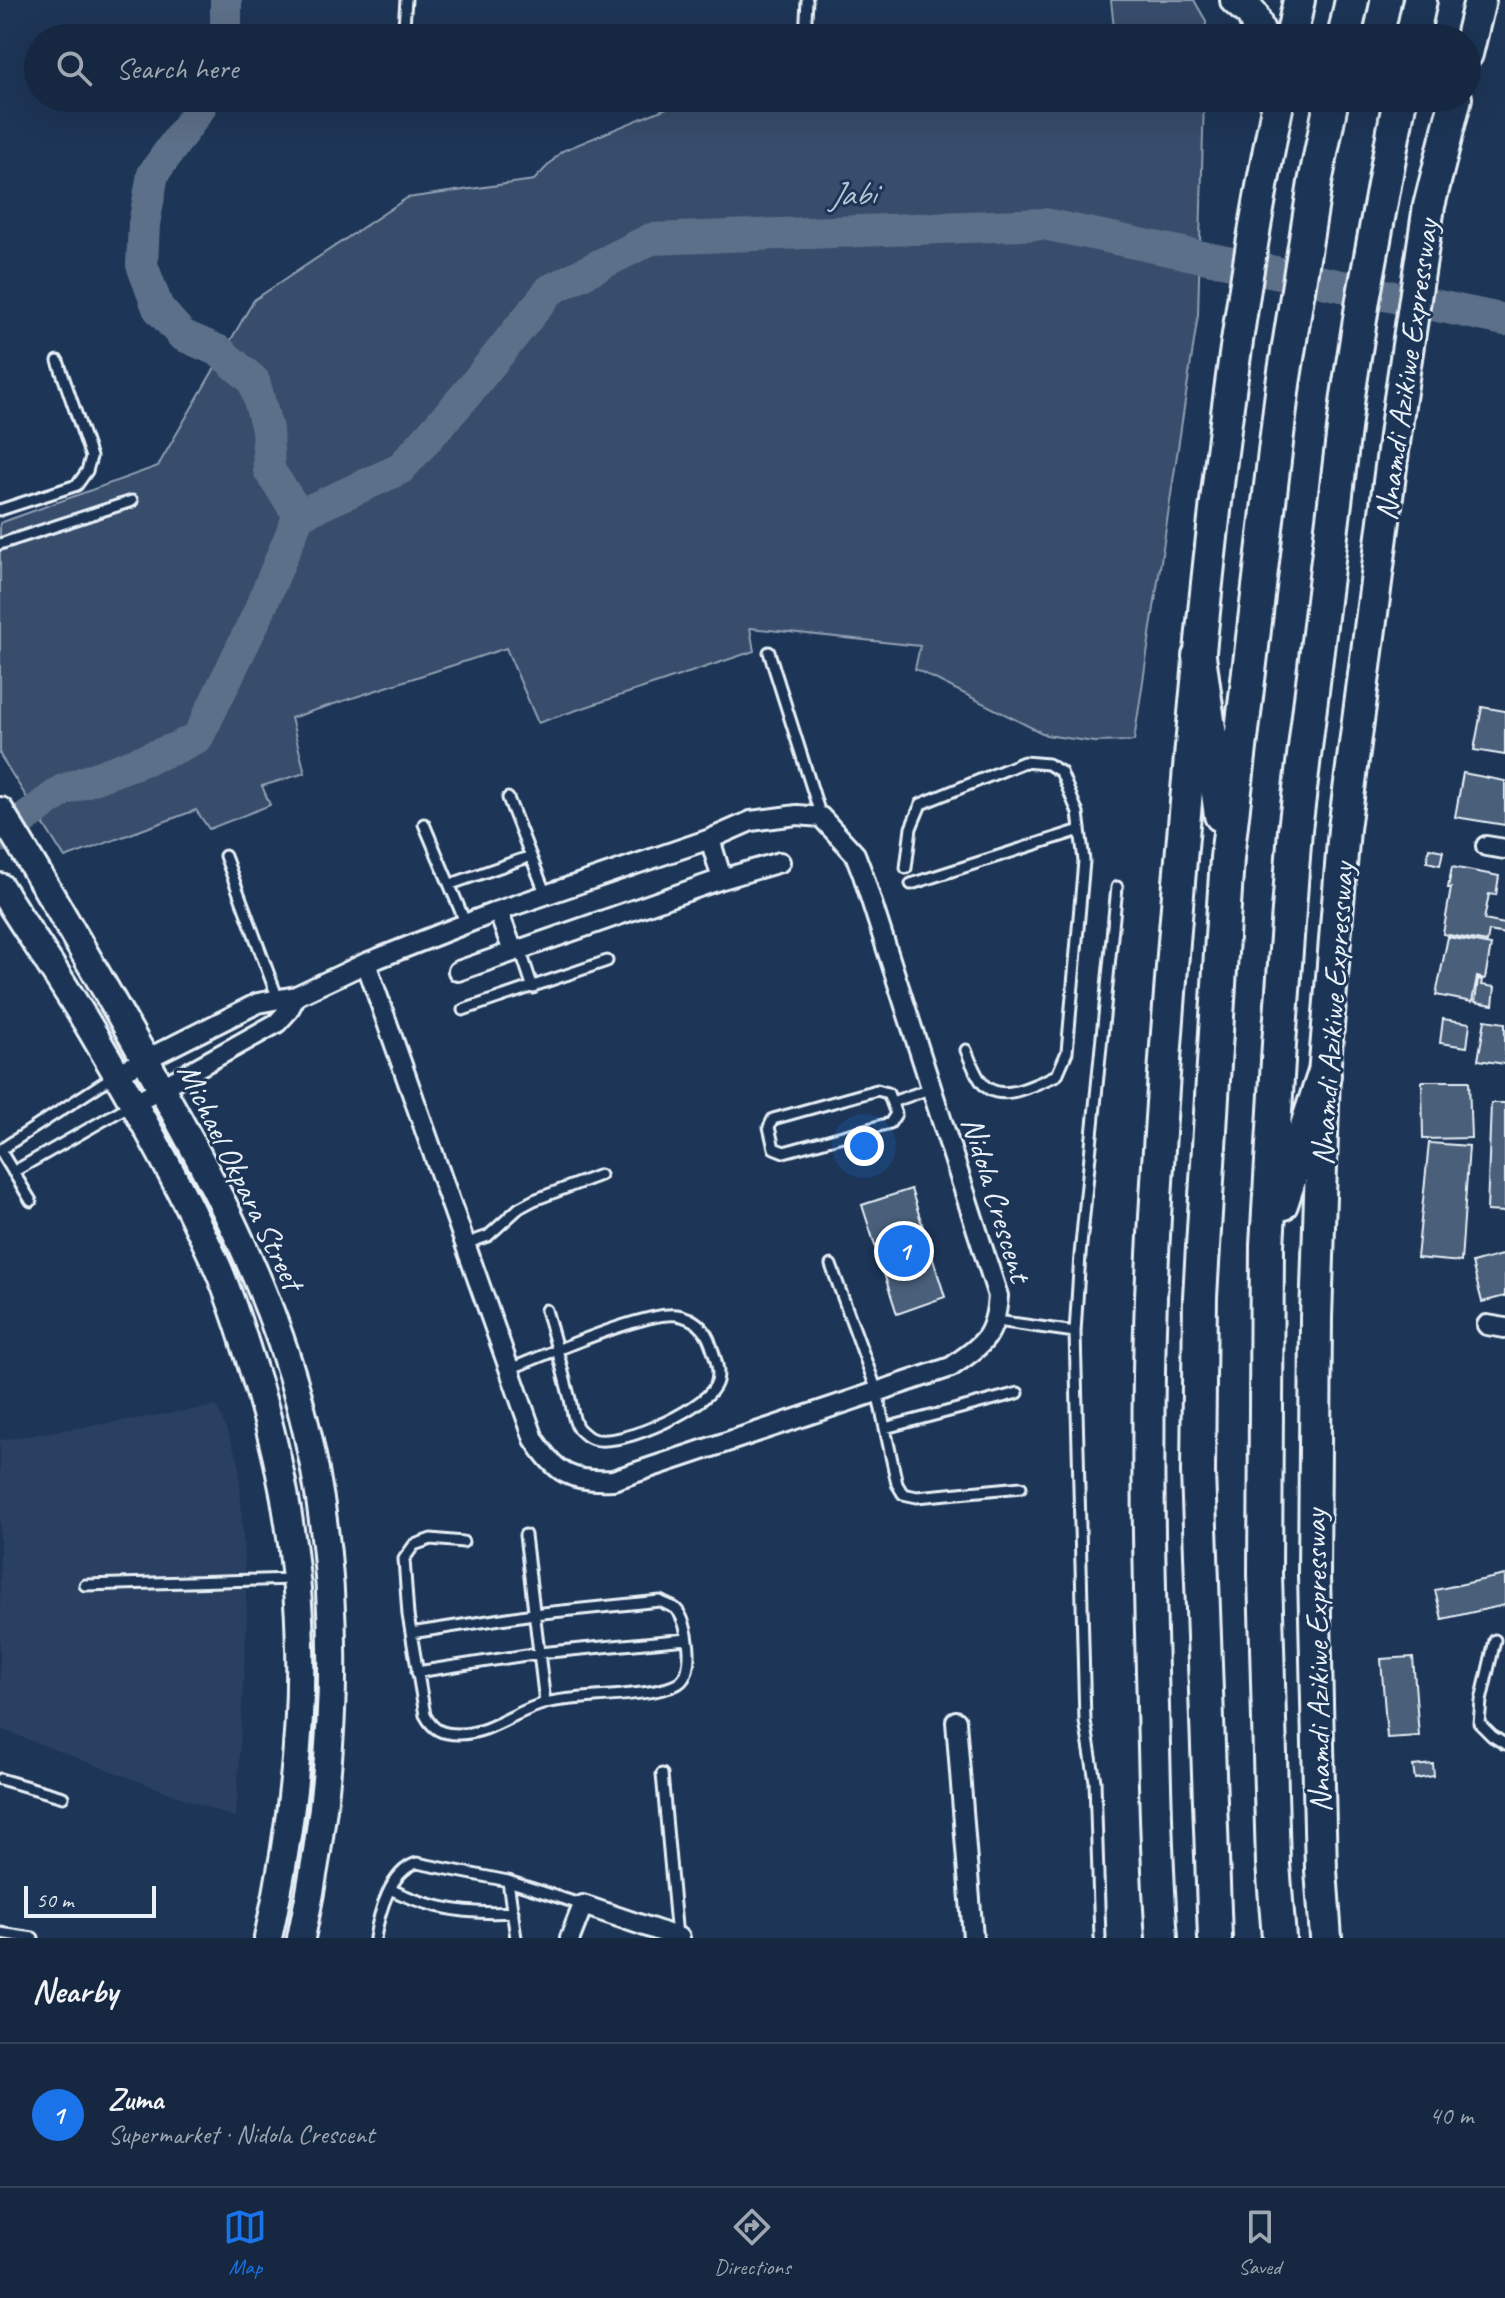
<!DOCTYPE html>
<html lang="en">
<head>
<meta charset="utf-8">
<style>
	:root { --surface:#162841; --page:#23344c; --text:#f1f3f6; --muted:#9ea6b1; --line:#35445a; --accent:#1a73e8 }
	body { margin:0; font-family:Caveat,sans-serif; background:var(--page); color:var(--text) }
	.scale { position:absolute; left:24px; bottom:20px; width:132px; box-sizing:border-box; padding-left:8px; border:4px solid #e8f1f8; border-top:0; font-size:22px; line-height:28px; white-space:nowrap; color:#e8f1f8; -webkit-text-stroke:6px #1d3557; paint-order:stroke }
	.you { position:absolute; left:864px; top:1146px; width:28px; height:28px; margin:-20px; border:6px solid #fff; border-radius:50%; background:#1a73e8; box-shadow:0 0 0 12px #1a73e833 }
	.badge { display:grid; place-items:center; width:52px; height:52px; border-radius:50%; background:var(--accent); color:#fff; font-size:26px; font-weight:700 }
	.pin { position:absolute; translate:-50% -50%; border:4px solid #fff; box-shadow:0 2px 8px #0006 }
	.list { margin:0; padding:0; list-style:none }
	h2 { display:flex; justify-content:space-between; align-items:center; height:104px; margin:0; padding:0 32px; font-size:34px }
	h2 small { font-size:26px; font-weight:400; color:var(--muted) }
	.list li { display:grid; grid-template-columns:52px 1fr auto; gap:24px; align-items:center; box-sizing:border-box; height:144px; padding:0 32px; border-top:2px solid var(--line) }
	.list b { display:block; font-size:30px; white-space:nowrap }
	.list p { margin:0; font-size:26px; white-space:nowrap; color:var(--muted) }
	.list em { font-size:26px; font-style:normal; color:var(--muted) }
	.icon { flex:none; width:44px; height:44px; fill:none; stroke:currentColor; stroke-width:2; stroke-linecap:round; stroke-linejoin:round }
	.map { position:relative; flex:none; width:1505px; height:1938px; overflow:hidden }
	.search { position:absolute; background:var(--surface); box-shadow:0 8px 32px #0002; left:24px; right:24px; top:24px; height:88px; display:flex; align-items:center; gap:20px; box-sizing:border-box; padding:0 28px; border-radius:44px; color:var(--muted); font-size:30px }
	.sheet { height:248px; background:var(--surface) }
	nav { display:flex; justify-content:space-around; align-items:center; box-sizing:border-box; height:112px; border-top:2px solid var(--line); background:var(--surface); font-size:22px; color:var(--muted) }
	nav a { display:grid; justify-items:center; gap:4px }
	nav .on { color:var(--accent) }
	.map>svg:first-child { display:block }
	.built { fill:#2a4162 }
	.green { fill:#374d6c; stroke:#909fb2; stroke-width:2 }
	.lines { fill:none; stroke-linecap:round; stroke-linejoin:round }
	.river { stroke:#5d7089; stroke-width:32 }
	.building { fill:#495e7a; stroke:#e8f1f8; stroke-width:2 }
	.service-casing { stroke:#e8f1f8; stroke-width:15 }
	.minor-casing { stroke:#e8f1f8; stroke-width:24 }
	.secondary-casing { stroke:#e8f1f8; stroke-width:32 }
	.trunk-casing { stroke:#e8f1f8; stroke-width:36 }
	.motorway-casing { stroke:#e8f1f8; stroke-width:38 }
	.service { stroke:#1d3557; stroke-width:9 }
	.minor { stroke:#1d3557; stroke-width:18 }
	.secondary { stroke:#1d3557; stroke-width:26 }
	.trunk { stroke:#1d3557; stroke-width:30 }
	.motorway { stroke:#1d3557; stroke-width:32 }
	.labels { text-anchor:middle; stroke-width:6; stroke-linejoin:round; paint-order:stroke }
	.street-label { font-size:32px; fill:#e8f1f8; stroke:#1d3557 }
	.water-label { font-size:34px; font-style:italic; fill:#b7c4d1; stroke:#1d3557 }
</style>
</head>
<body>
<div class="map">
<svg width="1505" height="1938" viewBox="0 0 1505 1938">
	<rect width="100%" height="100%" fill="#1d3557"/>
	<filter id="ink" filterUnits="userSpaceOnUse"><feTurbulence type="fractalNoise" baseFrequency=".0125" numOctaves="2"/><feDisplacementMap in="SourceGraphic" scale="16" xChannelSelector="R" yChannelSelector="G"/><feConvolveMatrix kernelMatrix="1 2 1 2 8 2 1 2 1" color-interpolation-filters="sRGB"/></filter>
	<g filter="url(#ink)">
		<path class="built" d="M 217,1406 L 239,1462 L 247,1615 L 236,1818 L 0,1729 L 0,1440 Z"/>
		<path class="green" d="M 1111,0 L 1194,0 L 1206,21 L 1205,38 L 1115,38 Z
			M 706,98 L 1044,98 L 1121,106 L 1121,98 L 1204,98 L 1198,315 L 1134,741 L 1094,742 L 1046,735 L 915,669 L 920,646 L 750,628 L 754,651 L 538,723 L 506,648 L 291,718 L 305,773 L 262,786 L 270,805 L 209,829 L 196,810 L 65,858 L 0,755 L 0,523 L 158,466 L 254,300 L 407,198 L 534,180 L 562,151 L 676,104 Z"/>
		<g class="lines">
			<path class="river" d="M 226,0 L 226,38
				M 204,98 L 200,108 L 153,174 L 144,224 L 142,265 L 158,308 L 182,335 L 219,351 L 254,381 L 267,429 L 269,470 L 299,515
				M 299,515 L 400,469 L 465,396 L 550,290 L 651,239 L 1044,224 L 1505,320
				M 0,837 L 63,790 L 176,748 L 198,737 L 257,616 L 299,515"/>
		</g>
		<path class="building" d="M 1482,707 L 1505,711 L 1505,755 L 1474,750 Z
			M 1463,773 L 1505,781 L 1505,825 L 1455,817 Z
			M 1429,848 L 1443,851 L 1440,865 L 1427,862 Z
			M 1452,867 L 1499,876 L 1496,895 L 1489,894 L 1484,920 L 1505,924 L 1505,934 L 1489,931 L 1487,942 L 1443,934 L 1451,888 L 1448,888 Z
			M 1448,937 L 1491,945 L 1485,979 L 1477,977 L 1472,1002 L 1436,995 Z
			M 1478,979 L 1482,980 L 1481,985 L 1495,987 L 1493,1005 L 1475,1002 Z
			M 1443,1019 L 1470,1023 L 1467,1047 L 1440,1043 Z
			M 1485,1020 L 1505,1023 L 1505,1064 L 1478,1060 Z
			M 1422,1081 L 1469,1081 L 1471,1138 L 1423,1139 Z
			M 1491,1103 L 1505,1103 L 1505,1212 L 1487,1211 Z
			M 1429,1143 L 1469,1146 L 1461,1262 L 1417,1258 Z
			M 911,1189 L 945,1297 L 897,1314 L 862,1205 Z
			M 1505,1254 L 1505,1296 L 1482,1302 L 1472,1263 Z
			M 1505,1575 L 1505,1605 L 1442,1619 L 1435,1590 Z
			M 1413,1657 L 1419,1736 L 1387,1738 L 1381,1659 Z
			M 1433,1764 L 1434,1776 L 1415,1779 L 1413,1766 Z"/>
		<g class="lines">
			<defs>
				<path id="service" d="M 403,38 L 406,0
					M 805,38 L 807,0
					M 0,510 L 77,485 L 87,471 L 91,457 L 58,361
					M 0,544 L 132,501
					M 769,652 L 821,817
					M 508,798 L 546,895
					M 424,824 L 466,924
					M 225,856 L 278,999
					M 906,868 L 911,828 L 921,804 L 1024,762 L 1048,764 L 1061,772 L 1078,813 L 1084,861 L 1067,1052 L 1057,1075 C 1035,1084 997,1107 980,1080 C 974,1071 970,1060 966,1050
					M 451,884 L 531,856
					M 911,884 L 1080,830
					M 520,949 L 533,988
					M 463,1010 L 607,961
					M 877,1090 L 888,1093 L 896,1114 L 890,1123 L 784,1152 L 774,1148 L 769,1127 L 773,1119 Z
					M 892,1102 L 932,1088
					M 13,1172 L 132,1104
					M 31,1201 L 0,1150 L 115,1075
					M 465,1244 L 488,1236 L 519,1208 L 534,1200 L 600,1175
					M 831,1265 L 877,1391 L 897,1484 L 903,1494 L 917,1497 L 1021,1487
					M 997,1321 L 1075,1332
					M 509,1369 C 544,1356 644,1311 677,1315 C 695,1318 706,1329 711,1345 C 715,1358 722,1373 715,1386 C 703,1410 609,1454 587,1436 C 584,1434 581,1431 578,1428 C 573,1421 572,1408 570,1399 C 562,1369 555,1340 546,1310
					M 885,1428 L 1018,1393
					M 525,1535 L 545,1703
					M 85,1585 L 293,1579
					M 411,1633 L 533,1614 L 660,1601 C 665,1604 672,1606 676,1609 C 689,1622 696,1672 679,1683 C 656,1698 576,1695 546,1703 C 516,1710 491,1734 459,1734 C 441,1734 433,1730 425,1715 L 408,1615 L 404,1559 L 414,1545 L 431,1539 L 463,1542
					M 1495,1640 L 1481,1701 L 1479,1723 L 1492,1736 L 1505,1744
					M 417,1672 L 539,1653 L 687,1639
					M 662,1774 L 677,1937
					M 0,1779 L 63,1797
					M 508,1881 L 516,1938
					M 390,1889 C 428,1908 471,1915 513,1912
					M 0,1933 L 33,1938
					M 375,1938 C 379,1913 390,1871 417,1863 L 508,1881 L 583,1905
					M 1100,1938 L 1095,1781 L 1085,1721 L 1075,1332 L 1080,1255 L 1117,887"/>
				<path id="minor" d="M 710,839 L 722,879
					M 1486,846 L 1505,849
					M 498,911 L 513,951
					M 458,971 L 722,879 L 780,862
					M 115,1075 L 258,1003 L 296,996 L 366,963 L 498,911 L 710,839 L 751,821 L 797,815 L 821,817 L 855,854 L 863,875 L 998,1296 C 995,1338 983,1344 951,1367 L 613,1480 C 571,1482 556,1474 534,1439 L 366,963
					M 134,1103 L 277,1023 L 288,1011 L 296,996
					M 1487,1325 L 1505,1328
					M 956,1721 L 973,1938
					M 570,1938 L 583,1905 L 680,1938"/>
				<path id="secondary" d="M 0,811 C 50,892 97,974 144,1057 C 206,1168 268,1280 300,1404 C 347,1581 339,1761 301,1938
					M 0,887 C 32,938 67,988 97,1040 C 140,1113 181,1187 216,1264 C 231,1297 241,1332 252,1366 C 315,1564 312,1737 268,1938"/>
				<path id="trunk" d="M 1236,0 L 1252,14 L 1262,38
					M 1291,38 L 1299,0
					M 1467,54 L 1480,0
					M 1162,1938 C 1156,1861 1155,1783 1153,1706 C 1149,1570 1146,1433 1151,1297 C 1158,1140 1170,982 1184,825 C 1205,582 1230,338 1279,98
					M 1326,1938 L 1321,1870 L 1314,1575 L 1316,1318 L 1324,1075 L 1344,829 L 1399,405 L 1429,206 L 1456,98"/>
				<path id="motorway" d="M 1344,38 L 1352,0
					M 1412,38 L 1420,0
					M 1199,656 L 1221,815
					M 1281,1204 L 1324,1075
					M 1215,1938 L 1198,1472 L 1200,1297 L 1213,1080 L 1227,858 L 1283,384 L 1315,183 L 1332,98
					M 1279,1938 L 1273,1864 L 1265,1574 L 1267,1245 L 1279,1044 L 1295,830 L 1348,396 L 1363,300 L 1400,98"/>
			</defs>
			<use href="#service" class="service-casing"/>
			<use href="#minor" class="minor-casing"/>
			<use href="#secondary" class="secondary-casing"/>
			<use href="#trunk" class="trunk-casing"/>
			<use href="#motorway" class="motorway-casing"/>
			<use href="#service" class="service"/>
			<use href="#minor" class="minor"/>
			<use href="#secondary" class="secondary"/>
			<use href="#trunk" class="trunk"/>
			<use href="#motorway" class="motorway"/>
		</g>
	</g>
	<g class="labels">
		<g class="street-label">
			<text transform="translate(1406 370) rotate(-82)" y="11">Nnamdi Azikiwe Expressway</text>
			<text transform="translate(1332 1014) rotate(-86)" y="11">Nnamdi Azikiwe Expressway</text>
			<text transform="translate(241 1176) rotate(64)" y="11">Michael Okpara Street</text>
			<text transform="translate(997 1199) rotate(73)" y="11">Nidola Crescent</text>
			<text transform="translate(1317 1661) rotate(-91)" y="11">Nnamdi Azikiwe Expressway</text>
		</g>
		<g class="water-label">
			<text transform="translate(852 193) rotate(-2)" y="12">Jabi</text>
		</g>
	</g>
</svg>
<div class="scale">50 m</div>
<div class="you"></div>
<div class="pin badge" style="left:904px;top:1251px">1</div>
<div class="search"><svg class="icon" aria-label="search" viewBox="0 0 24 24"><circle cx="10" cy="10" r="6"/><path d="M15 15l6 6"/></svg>Search here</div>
</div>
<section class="sheet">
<h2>Nearby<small></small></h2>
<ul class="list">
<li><span class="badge">1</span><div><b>Zuma</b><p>Supermarket · Nidola Crescent</p></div><em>40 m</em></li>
</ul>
</section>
<nav>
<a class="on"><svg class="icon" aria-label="map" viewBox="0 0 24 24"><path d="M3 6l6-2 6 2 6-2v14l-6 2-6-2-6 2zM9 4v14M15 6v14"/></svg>Map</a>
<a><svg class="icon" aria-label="directions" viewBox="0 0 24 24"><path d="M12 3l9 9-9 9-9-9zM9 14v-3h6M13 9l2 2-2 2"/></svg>Directions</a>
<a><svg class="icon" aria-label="saved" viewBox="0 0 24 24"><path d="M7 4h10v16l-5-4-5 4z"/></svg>Saved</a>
</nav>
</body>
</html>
